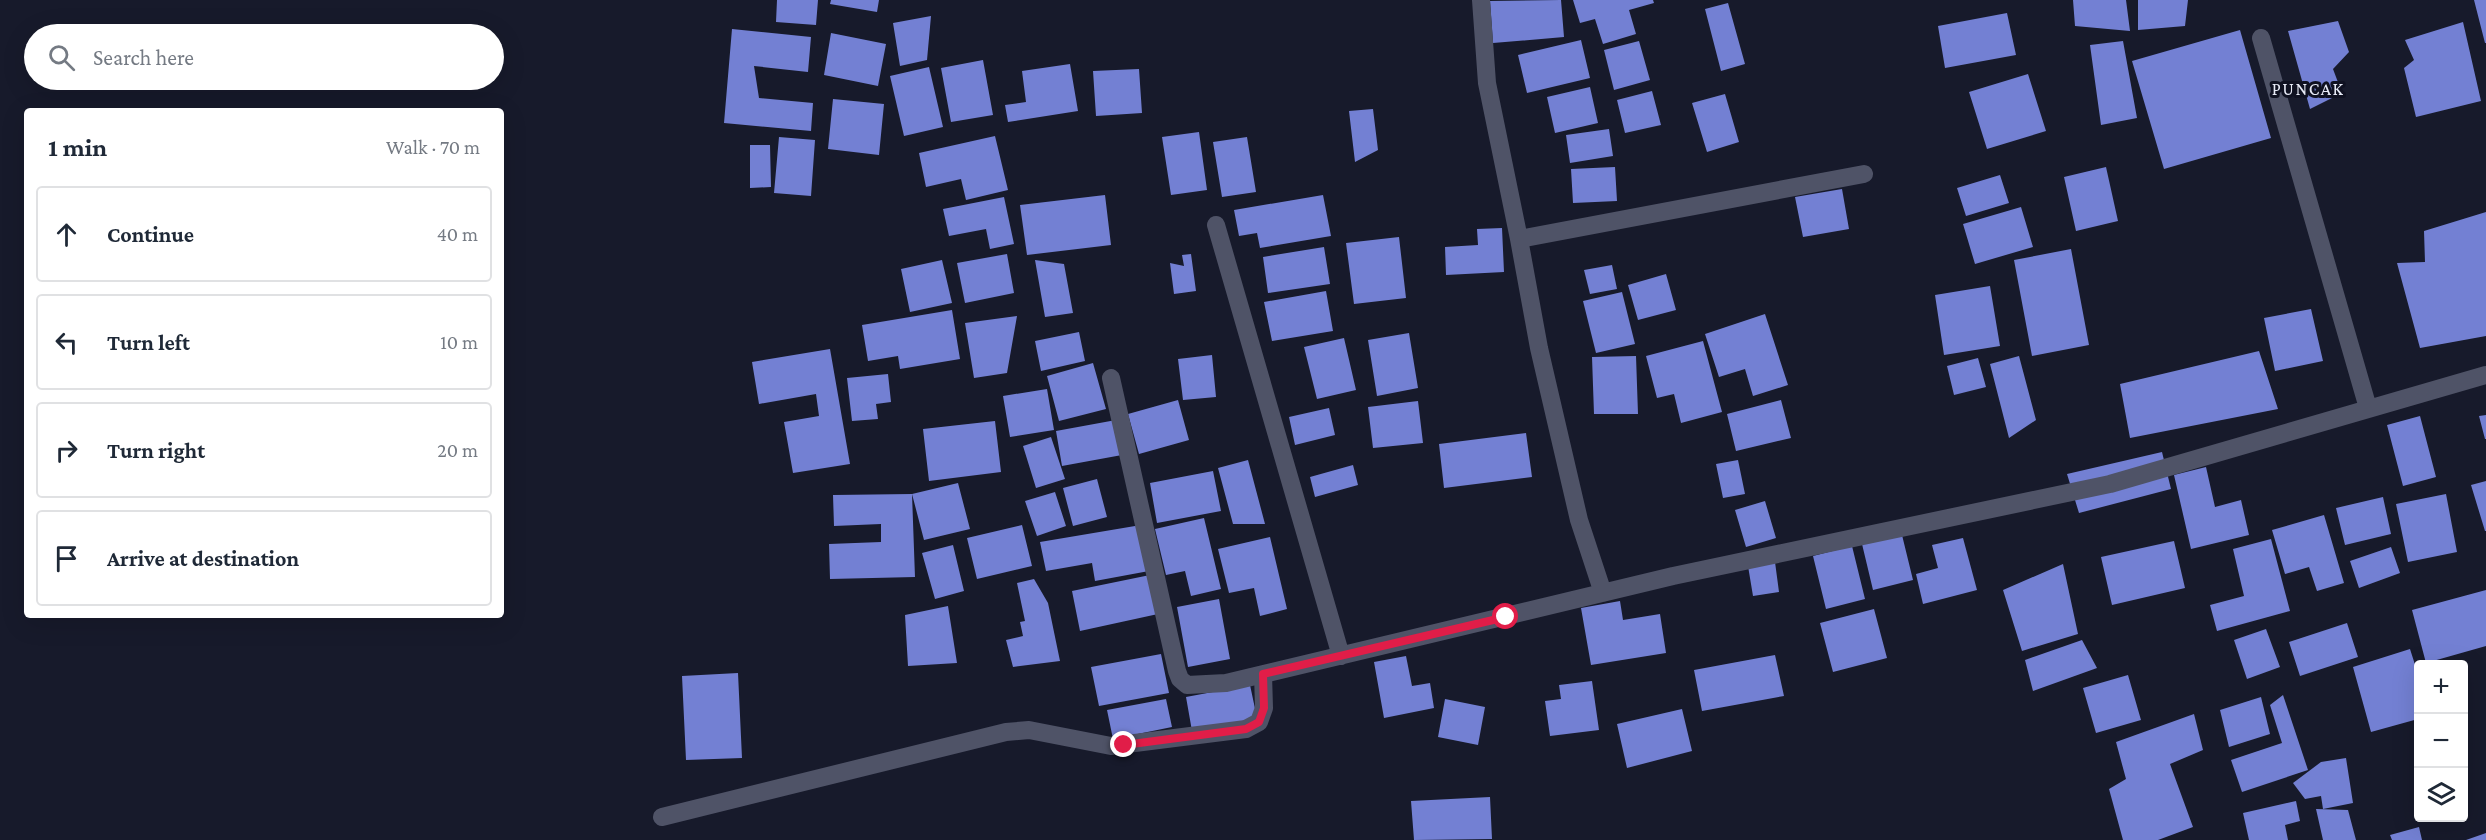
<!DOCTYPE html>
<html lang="en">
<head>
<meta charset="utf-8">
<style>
	:root { --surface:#fff; --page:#f6f6f7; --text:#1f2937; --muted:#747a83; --line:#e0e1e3 }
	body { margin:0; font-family:"Crimson Pro",serif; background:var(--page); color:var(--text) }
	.controls { position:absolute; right:18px; bottom:18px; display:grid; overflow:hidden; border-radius:6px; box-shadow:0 6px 24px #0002 }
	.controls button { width:54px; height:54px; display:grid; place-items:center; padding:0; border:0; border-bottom:2px solid var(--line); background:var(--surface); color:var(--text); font:30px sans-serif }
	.stop { position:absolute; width:18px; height:18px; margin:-14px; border:4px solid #e11d48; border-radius:50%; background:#fff }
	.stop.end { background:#e11d48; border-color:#fff; box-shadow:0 2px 6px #0008 }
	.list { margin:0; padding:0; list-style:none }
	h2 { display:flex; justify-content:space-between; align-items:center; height:78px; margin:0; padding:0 24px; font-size:26px }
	h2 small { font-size:20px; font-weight:400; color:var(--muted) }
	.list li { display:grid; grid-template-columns:39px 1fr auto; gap:18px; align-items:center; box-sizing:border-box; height:96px; margin:0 12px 12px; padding:0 12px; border:2px solid var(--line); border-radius:6px }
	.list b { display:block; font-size:22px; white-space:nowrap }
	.list em { font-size:20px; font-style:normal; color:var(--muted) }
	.icon { flex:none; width:33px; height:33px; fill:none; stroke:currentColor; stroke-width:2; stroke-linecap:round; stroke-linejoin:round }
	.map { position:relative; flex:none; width:2486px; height:840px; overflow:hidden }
	.search { position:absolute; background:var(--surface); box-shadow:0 6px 24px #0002; left:24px; top:24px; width:480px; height:66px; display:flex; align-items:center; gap:15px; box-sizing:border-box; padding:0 21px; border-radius:33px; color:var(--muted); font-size:22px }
	.panel { position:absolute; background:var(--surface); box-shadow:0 6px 24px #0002; left:24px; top:108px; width:480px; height:510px; border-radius:6px }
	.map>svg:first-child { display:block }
	.building { fill:#7380d3 }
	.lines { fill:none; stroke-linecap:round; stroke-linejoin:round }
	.minor { stroke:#4f5367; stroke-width:18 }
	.route { stroke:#e11d48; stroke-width:8 }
	.labels { text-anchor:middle; stroke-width:6; stroke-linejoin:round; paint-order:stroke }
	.quarter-label { font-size:18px; letter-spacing:1.5px; fill:#e8ebf7; stroke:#0f1121 }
</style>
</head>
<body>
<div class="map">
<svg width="2486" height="840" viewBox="0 0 2486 840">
	<rect width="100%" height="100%" fill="#171a2b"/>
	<path class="building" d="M 777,0 L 818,0 L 816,25 L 776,22 Z
		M 831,0 L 879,0 L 877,12 L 830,4 Z
		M 1561,0 L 1564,37 L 1493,43 L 1490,1 Z
		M 1573,0 L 1653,0 L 1654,3 L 1629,10 L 1636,34 L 1603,44 L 1595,19 L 1580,23 Z
		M 2073,0 L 2126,0 L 2130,31 L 2075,26 Z
		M 2138,0 L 2188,0 L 2185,26 L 2138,30 Z
		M 2474,0 L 2486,0 L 2486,43 L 2485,43 Z
		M 1728,3 L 1745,64 L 1721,71 L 1705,9 Z
		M 2007,13 L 2016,55 L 1945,68 L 1938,26 Z
		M 931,16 L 927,60 L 900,66 L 893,23 Z
		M 2338,21 L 2349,52 L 2333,69 L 2342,93 L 2310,109 L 2288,31 Z
		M 2463,22 L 2481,101 L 2416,117 L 2404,68 L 2414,60 L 2405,40 Z
		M 732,29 L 811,37 L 808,72 L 754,66 L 759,98 L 813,103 L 811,131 L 724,123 Z
		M 2240,30 L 2271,138 L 2164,169 L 2132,61 Z
		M 831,33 L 886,44 L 878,86 L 824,75 Z
		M 1581,40 L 1590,78 L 1527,93 L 1518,55 Z
		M 1639,41 L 1650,80 L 1614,90 L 1604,50 Z
		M 2123,41 L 2137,118 L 2101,125 L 2090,45 Z
		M 983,60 L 993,115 L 951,122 L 941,68 Z
		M 1070,64 L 1078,111 L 1008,122 L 1005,105 L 1026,102 L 1022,71 Z
		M 929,67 L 943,127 L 904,136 L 890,76 Z
		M 1139,69 L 1142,113 L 1096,116 L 1093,71 Z
		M 2028,74 L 2046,131 L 1987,149 L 1969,92 Z
		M 1590,87 L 1598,123 L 1555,133 L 1547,97 Z
		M 1652,91 L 1661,125 L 1625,133 L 1617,100 Z
		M 1725,94 L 1739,142 L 1707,152 L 1692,103 Z
		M 833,99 L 884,104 L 879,155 L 828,149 Z
		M 1373,109 L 1378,150 L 1355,162 L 1349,111 Z
		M 1609,129 L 1613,156 L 1570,163 L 1566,135 Z
		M 1199,132 L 1207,190 L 1171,195 L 1162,137 Z
		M 995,136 L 1008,190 L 966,200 L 961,179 L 926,187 L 919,153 Z
		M 779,137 L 815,140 L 811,196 L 774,193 Z
		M 1247,137 L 1256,192 L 1222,197 L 1213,142 Z
		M 750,145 L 770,145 L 771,187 L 750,188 Z
		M 1615,167 L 1617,201 L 1573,203 L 1571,169 Z
		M 2106,167 L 2118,221 L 2076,231 L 2064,177 Z
		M 2000,175 L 2009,203 L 1966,216 L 1957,188 Z
		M 1842,189 L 1849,229 L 1803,237 L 1795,197 Z
		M 1105,195 L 1111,245 L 1027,255 L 1020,205 Z
		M 1323,195 L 1331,236 L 1260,248 L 1257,233 L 1239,236 L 1234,210 Z
		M 1004,197 L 1014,244 L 990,249 L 986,229 L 949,236 L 943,209 Z
		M 2021,207 L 2033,247 L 1975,264 L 1963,224 Z
		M 2486,212 L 2486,336 L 2420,348 L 2397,263 L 2425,262 L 2424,231 Z
		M 1502,228 L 1504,272 L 1446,275 L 1445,247 L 1478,245 L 1477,229 Z
		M 1399,237 L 1406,298 L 1354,304 L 1346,243 Z
		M 1324,247 L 1330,284 L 1268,293 L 1263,257 Z
		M 2071,249 L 2089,345 L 2032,356 L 2014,260 Z
		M 1007,254 L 1014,293 L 965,303 L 957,263 Z
		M 1191,254 L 1196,291 L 1174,294 L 1170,263 L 1184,266 L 1182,255 Z
		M 942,260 L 952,303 L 910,312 L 901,269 Z
		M 1035,260 L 1064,264 L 1073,313 L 1045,317 Z
		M 1612,265 L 1617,289 L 1590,294 L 1584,270 Z
		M 1666,274 L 1676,310 L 1638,320 L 1628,285 Z
		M 1990,286 L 2000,346 L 1944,355 L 1935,295 Z
		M 1326,291 L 1333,331 L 1272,341 L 1264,302 Z
		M 1622,292 L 1635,344 L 1596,353 L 1583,301 Z
		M 2311,309 L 2323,361 L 2275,371 L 2264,318 Z
		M 952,310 L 960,359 L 900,369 L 898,356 L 868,361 L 862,325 Z
		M 1765,314 L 1788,385 L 1753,396 L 1745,369 L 1719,377 L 1705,334 Z
		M 1017,316 L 1007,373 L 974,378 L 965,323 Z
		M 1079,332 L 1085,361 L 1041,371 L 1035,341 Z
		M 1409,333 L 1418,388 L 1377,396 L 1368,340 Z
		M 1344,338 L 1356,390 L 1317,399 L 1304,347 Z
		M 1703,341 L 1722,412 L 1681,423 L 1674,394 L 1657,398 L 1646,356 Z
		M 830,349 L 850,464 L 793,473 L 784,422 L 819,416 L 816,394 L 759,404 L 752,362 Z
		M 2259,351 L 2278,409 L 2130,438 L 2120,384 Z
		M 1212,355 L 1216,397 L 1183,400 L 1178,359 Z
		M 1636,356 L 1638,414 L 1594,414 L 1592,357 Z
		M 2019,356 L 2036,420 L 2009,438 L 1990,364 Z
		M 1978,358 L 1986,387 L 1954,395 L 1947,366 Z
		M 1093,363 L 1106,409 L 1059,421 L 1047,376 Z
		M 888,374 L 891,402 L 876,404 L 878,419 L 852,421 L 847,378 Z
		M 1047,389 L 1054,430 L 1010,437 L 1003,396 Z
		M 1178,400 L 1189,440 L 1139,454 L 1128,414 Z
		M 1781,400 L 1791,438 L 1736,451 L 1727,414 Z
		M 1418,401 L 1423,443 L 1373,448 L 1368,407 Z
		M 1329,408 L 1335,435 L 1295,445 L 1289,417 Z
		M 2486,415 L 2486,439 L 2485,439 L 2479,416 Z
		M 2420,416 L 2436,477 L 2403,486 L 2387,425 Z
		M 1116,420 L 1122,455 L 1062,466 L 1056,431 Z
		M 995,421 L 1001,472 L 929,481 L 923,429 Z
		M 1526,433 L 1532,477 L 1444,488 L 1439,444 Z
		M 1051,437 L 1065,479 L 1036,488 L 1023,446 Z
		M 2162,452 L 2171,489 L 2079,513 L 2067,474 Z
		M 1248,460 L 1265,524 L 1233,524 L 1218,468 Z
		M 1738,460 L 1745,494 L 1723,498 L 1716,464 Z
		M 1353,465 L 1358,485 L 1315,497 L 1310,477 Z
		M 2206,467 L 2215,507 L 2241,500 L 2249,535 L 2191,549 L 2174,475 Z
		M 1213,471 L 1221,511 L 1157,523 L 1150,483 Z
		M 1097,479 L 1107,517 L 1073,526 L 1063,488 Z
		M 2486,481 L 2486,531 L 2485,531 L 2471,485 Z
		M 958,483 L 970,529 L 924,540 L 912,494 Z
		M 1055,492 L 1066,526 L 1037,536 L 1025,501 Z
		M 912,494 L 915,577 L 830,579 L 829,544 L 881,542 L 881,524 L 834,526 L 833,495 Z
		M 2446,494 L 2457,552 L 2408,562 L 2396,504 Z
		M 2383,497 L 2391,534 L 2345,545 L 2336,508 Z
		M 1765,501 L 1776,538 L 1746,547 L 1735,510 Z
		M 2324,515 L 2344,583 L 2317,591 L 2309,567 L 2285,574 L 2272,530 Z
		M 1204,518 L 1221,589 L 1191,596 L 1185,571 L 1166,575 L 1155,529 Z
		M 1022,525 L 1032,566 L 977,579 L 967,538 Z
		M 1141,525 L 1149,571 L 1095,581 L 1092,563 L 1046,571 L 1040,542 Z
		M 1902,535 L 1913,580 L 1873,590 L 1862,544 Z
		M 1270,537 L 1287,609 L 1260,616 L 1254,588 L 1229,593 L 1218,549 Z
		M 1963,538 L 1977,590 L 1923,604 L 1916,574 L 1938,568 L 1932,545 Z
		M 2271,539 L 2290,611 L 2217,631 L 2210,605 L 2244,596 L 2233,549 Z
		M 2174,541 L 2185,588 L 2112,605 L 2101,557 Z
		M 953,545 L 964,591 L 935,599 L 922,553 Z
		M 1852,546 L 1865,599 L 1826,609 L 1813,556 Z
		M 2391,547 L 2400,573 L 2359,588 L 2350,561 Z
		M 1775,562 L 1779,592 L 1753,596 L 1748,566 Z
		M 2063,564 L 2078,634 L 2022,651 L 2003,590 Z
		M 1150,575 L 1158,614 L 1080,631 L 1072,591 Z
		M 1034,579 L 1048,603 L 1060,661 L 1013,667 L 1006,640 L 1023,636 L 1020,622 L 1025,621 L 1017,583 Z
		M 2486,590 L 2486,646 L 2426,663 L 2412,610 Z
		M 1219,599 L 1230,659 L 1188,667 L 1177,607 Z
		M 1620,601 L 1623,620 L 1660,614 L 1666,653 L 1591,665 L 1581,608 Z
		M 948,606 L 957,663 L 908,666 L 905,615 Z
		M 1874,609 L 1887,658 L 1833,672 L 1820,623 Z
		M 2347,623 L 2358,657 L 2300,676 L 2289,642 Z
		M 2266,629 L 2280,667 L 2247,679 L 2234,640 Z
		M 2082,640 L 2097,668 L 2033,691 L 2025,660 Z
		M 2410,649 L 2418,674 L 2418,719 L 2371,732 L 2353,667 Z
		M 1161,654 L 1169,693 L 1099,706 L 1091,667 Z
		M 1775,655 L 1784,696 L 1702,711 L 1694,670 Z
		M 1406,656 L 1412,686 L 1430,683 L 1434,708 L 1384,718 L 1374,662 Z
		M 738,673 L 742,758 L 686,760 L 682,676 Z
		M 2128,675 L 2141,720 L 2096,733 L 2083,688 Z
		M 1592,681 L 1599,730 L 1550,736 L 1545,701 L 1561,699 L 1559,685 Z
		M 1250,685 L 1257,718 L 1192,731 L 1186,697 Z
		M 2283,695 L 2308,770 L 2242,792 L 2231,760 L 2282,743 L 2270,705 Z
		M 2261,697 L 2270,734 L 2229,747 L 2220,710 Z
		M 1166,699 L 1172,727 L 1113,739 L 1107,710 Z
		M 1445,699 L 1485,707 L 1478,745 L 1438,737 Z
		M 1682,709 L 1692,751 L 1627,768 L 1617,724 Z
		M 2194,714 L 2203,750 L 2170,764 L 2193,827 L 2158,840 L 2123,840 L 2109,789 L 2126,779 L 2116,742 Z
		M 2346,758 L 2353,803 L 2323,809 L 2321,796 L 2305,799 L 2293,783 L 2321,762 Z
		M 1490,797 L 1492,839 L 1414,840 L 1411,801 Z
		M 2296,801 L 2300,821 L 2285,825 L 2288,840 L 2249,840 L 2243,813 Z
		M 2316,809 L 2348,810 L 2356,840 L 2323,840 Z
		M 2419,827 L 2422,840 L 2392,840 L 2390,835 Z
		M 2486,833 L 2486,840 L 2466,840 Z"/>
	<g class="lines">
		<path class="minor" d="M 1481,0 L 1487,83 L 1519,239 L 1539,348 L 1579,520 L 1603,593
			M 2261,38 L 2368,408
			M 1216,225 L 1341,656
			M 1519,239 L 1864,174
			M 1111,378 L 1177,671 L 1180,679 L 1187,685 L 1226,683 L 1673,576 L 2110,484 L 2486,375
			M 662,817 L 1006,732 L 1029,730 L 1111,746 L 1246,729 L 1259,722 L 1264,708 L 1263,674"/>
	</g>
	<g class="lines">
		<path class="route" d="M 1124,745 L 1246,729 L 1259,722 L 1264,708 L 1263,674 L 1506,617"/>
	</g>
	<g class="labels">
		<g class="quarter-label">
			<text x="2308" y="95">PUNCAK</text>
		</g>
	</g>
</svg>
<div class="controls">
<button>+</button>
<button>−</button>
<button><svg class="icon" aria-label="layers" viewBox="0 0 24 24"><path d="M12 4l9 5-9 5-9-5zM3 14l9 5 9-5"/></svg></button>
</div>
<div class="stop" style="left:1506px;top:617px"></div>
<div class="stop end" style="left:1124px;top:745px"></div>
<div class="search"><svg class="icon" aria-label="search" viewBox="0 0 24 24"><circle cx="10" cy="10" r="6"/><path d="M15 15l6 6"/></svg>Search here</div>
<section class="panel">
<h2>1 min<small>Walk · 70 m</small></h2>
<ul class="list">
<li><svg class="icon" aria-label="ahead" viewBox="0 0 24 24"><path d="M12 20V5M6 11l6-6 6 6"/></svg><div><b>Continue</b></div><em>40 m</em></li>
<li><svg class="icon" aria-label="left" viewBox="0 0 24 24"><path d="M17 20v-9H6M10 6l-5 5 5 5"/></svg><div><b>Turn left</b></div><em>10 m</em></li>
<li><svg class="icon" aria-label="right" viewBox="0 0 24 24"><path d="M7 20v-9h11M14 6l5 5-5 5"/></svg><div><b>Turn right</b></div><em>20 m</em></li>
<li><svg class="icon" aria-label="arrive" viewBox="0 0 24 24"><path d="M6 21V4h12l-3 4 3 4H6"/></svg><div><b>Arrive at destination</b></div></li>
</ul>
</section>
</div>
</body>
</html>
